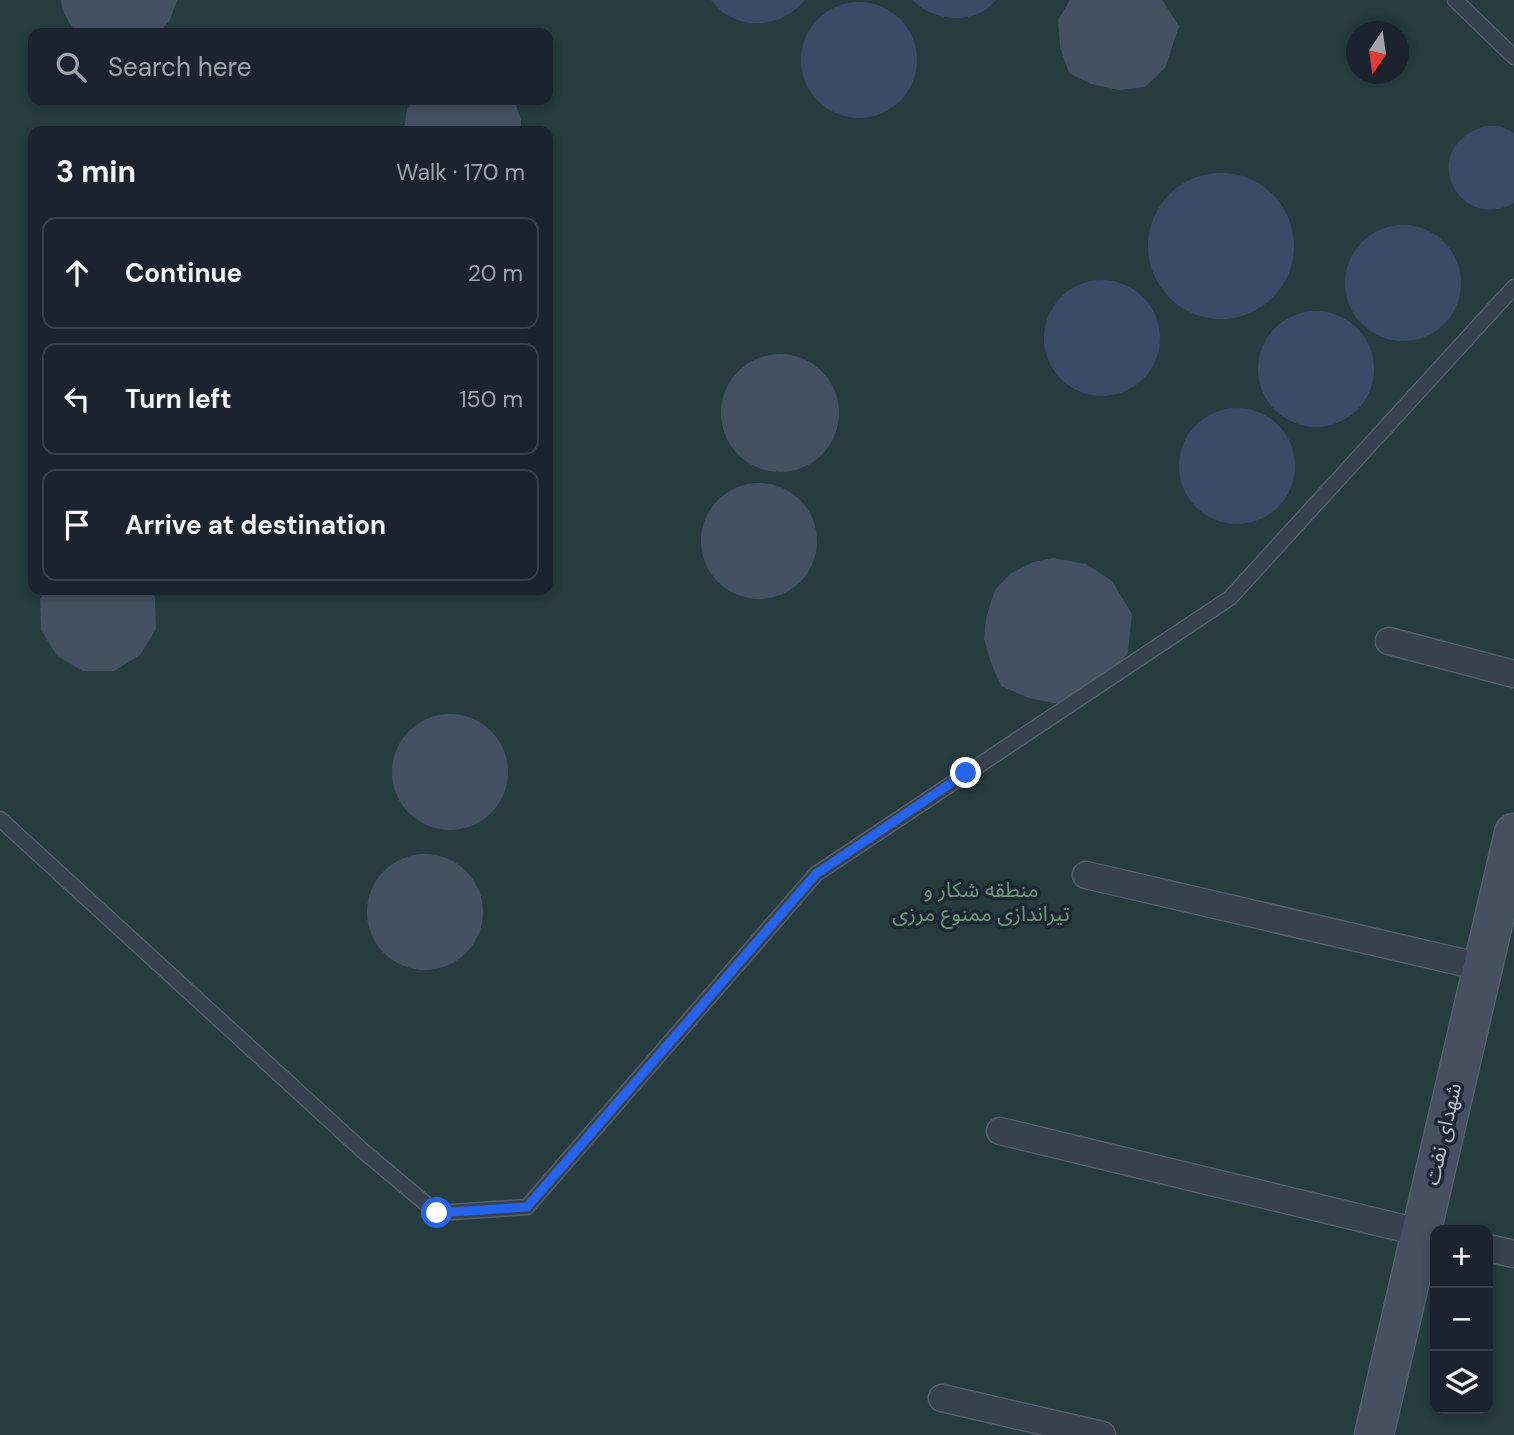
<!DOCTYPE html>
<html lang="en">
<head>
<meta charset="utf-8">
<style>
	:root { --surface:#1b232e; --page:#282f3a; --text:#f1f3f6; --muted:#a0a4aa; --line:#39404a }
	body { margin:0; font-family:"DM Sans","Noto Sans Arabic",sans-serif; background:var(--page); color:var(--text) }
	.controls { position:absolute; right:21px; bottom:21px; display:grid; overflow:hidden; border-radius:14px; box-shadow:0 4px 10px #0003 }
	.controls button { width:63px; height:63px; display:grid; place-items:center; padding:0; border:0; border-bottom:2px solid var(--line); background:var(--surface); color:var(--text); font:35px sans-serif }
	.compass { position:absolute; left:1346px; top:21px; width:63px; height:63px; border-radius:50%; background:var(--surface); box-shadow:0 4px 10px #0003; rotate:193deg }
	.stop { position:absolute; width:21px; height:21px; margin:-16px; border:5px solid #2563eb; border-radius:50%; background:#fff }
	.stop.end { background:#2563eb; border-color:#fff; box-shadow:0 2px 7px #0008 }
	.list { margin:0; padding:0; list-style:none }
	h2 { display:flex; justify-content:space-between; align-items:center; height:91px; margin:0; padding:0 28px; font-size:30px }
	h2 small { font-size:23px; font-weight:400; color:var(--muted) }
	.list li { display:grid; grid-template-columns:46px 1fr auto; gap:21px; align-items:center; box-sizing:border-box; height:112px; margin:0 14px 14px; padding:0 14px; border:2px solid var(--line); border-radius:14px }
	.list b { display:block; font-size:26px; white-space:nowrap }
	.list em { font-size:23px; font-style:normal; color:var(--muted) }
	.icon { flex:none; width:38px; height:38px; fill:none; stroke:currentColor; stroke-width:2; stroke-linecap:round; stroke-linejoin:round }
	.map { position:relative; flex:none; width:1514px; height:1435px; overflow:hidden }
	.search { position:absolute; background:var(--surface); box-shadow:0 4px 10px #0003; left:28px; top:28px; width:525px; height:77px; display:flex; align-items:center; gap:18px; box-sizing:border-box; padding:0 24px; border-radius:14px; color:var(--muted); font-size:26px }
	.panel { position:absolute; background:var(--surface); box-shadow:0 4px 10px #0003; left:28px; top:126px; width:525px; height:469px; border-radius:14px }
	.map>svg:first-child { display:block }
	.green { fill:#263c3f; fill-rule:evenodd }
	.water { fill:#394c67 }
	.building { fill:#455162 }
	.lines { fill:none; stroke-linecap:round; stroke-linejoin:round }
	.service-casing { stroke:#565f6c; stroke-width:17 }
	.minor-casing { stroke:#565f6c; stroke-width:29 }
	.secondary-casing { stroke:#565f6c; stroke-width:41 }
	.service { stroke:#38414e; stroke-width:14 }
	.minor { stroke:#38414e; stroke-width:26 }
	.secondary { stroke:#465061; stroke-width:38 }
	.route { stroke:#2563eb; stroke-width:9 }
	.labels { text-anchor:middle; stroke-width:7; stroke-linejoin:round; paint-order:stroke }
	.park-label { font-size:21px; fill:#6b9a76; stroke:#1d2633 }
	.street-label { font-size:21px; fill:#b4bcc9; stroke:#1d2633 }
</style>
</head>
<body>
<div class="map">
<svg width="1514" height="1435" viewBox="0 0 1514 1435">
	<rect width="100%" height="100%" fill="#242f3e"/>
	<path class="green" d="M 0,0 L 1514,0 L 1514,1435 L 0,1435 ZM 1356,32 L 1398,32 L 1398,74 L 1356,74 ZM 33,33 L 548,33 L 548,100 L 33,100 ZM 33,131 L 548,131 L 548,590 L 33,590 ZM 1435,1230 L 1488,1230 L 1488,1409 L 1435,1409 Z"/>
	<path class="water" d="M 711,0 L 805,0 C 785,24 750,32 723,12 C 719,9 715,4 711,0 Z
		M 912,0 L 996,0 C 975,26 934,22 912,0 Z
		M801 60a58 58 0 1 1 116 0a58 58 0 1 1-116 0Z
		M 1485,126 L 1500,126 L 1514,133 L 1514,203 C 1458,234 1415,148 1485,126 Z
		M1148 246a73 73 0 1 1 146 0a73 73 0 1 1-146 0Z
		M1345 283a58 58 0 1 1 116 0a58 58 0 1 1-116 0Z
		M1044 338a58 58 0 1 1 116 0a58 58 0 1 1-116 0Z
		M1258 369a58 58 0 1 1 116 0a58 58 0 1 1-116 0Z
		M1179 466a58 58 0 1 1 116 0a58 58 0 1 1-116 0Z"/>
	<path class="building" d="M 61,0 L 177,0 L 170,20 L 159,33 L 79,33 L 71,26 L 62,9 Z
		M 1070,0 L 1162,0 L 1179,26 L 1165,68 L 1145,87 L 1119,90 L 1091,84 L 1069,73 L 1060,47 L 1058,20 Z
		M 412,100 L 514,100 L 521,119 L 521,131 L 404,131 L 407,109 Z
		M721 413a59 59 0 1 1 118 0a59 59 0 1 1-118 0Z
		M701 541a58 58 0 1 1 116 0a58 58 0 1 1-116 0Z
		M 1053,558 L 1086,564 L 1112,581 L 1132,614 L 1128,652 L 1106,686 L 1087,702 L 1053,703 L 1029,698 L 1001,686 L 991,663 L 984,639 L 986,618 L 995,590 L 1010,574 L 1033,562 Z
		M 46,590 L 150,590 L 155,598 L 156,629 L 140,655 L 114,671 L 83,671 L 57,656 L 41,630 L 40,599 Z
		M392 772a58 58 0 1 1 116 0a58 58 0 1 1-116 0Z
		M367 912a58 58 0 1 1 116 0a58 58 0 1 1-116 0Z"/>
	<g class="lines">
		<defs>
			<path id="service" d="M 1455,0 L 1514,57
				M 0,819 L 362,1150 L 437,1213 L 527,1207 L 816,874 L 1230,598 L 1514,287"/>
			<path id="minor" d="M 1389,641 L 1514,674
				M 1086,875 L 1482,967
				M 1000,1131 L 1435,1236
				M 1488,1248 L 1514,1254
				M 942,1398 L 1102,1435"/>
			<path id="secondary" d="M 1374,1435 L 1514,833"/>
		</defs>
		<use href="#service" class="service-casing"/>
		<use href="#minor" class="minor-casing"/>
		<use href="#secondary" class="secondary-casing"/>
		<use href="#service" class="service"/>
		<use href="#minor" class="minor"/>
		<use href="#secondary" class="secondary"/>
	</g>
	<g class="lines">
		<path class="route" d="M 437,1213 L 527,1207 L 816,874 L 966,773"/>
	</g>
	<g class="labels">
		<g class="park-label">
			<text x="981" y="897">منطقه شکار و<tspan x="981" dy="24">تیراندازی ممنوع مرزی</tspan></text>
		</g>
		<g class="street-label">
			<text transform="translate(1443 1134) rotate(-77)" y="7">شهدای نفت</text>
		</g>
	</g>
</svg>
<div class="controls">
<button>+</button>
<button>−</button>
<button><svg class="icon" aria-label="layers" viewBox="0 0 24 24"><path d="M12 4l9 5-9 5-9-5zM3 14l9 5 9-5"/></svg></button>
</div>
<svg class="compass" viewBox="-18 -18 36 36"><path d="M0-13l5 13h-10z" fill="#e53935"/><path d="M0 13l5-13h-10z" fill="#a0a4aa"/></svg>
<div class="stop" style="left:437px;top:1213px"></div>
<div class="stop end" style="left:966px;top:773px"></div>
<div class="search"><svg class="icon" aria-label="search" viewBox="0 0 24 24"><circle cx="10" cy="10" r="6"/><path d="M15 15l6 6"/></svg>Search here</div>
<section class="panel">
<h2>3 min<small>Walk · 170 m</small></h2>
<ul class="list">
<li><svg class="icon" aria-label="ahead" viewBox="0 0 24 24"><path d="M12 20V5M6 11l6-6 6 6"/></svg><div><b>Continue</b></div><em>20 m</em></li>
<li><svg class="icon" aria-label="left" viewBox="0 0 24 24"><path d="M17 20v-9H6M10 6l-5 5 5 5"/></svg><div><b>Turn left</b></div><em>150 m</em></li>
<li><svg class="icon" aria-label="arrive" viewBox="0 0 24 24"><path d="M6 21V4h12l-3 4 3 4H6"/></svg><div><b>Arrive at destination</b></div></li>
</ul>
</section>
</div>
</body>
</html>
